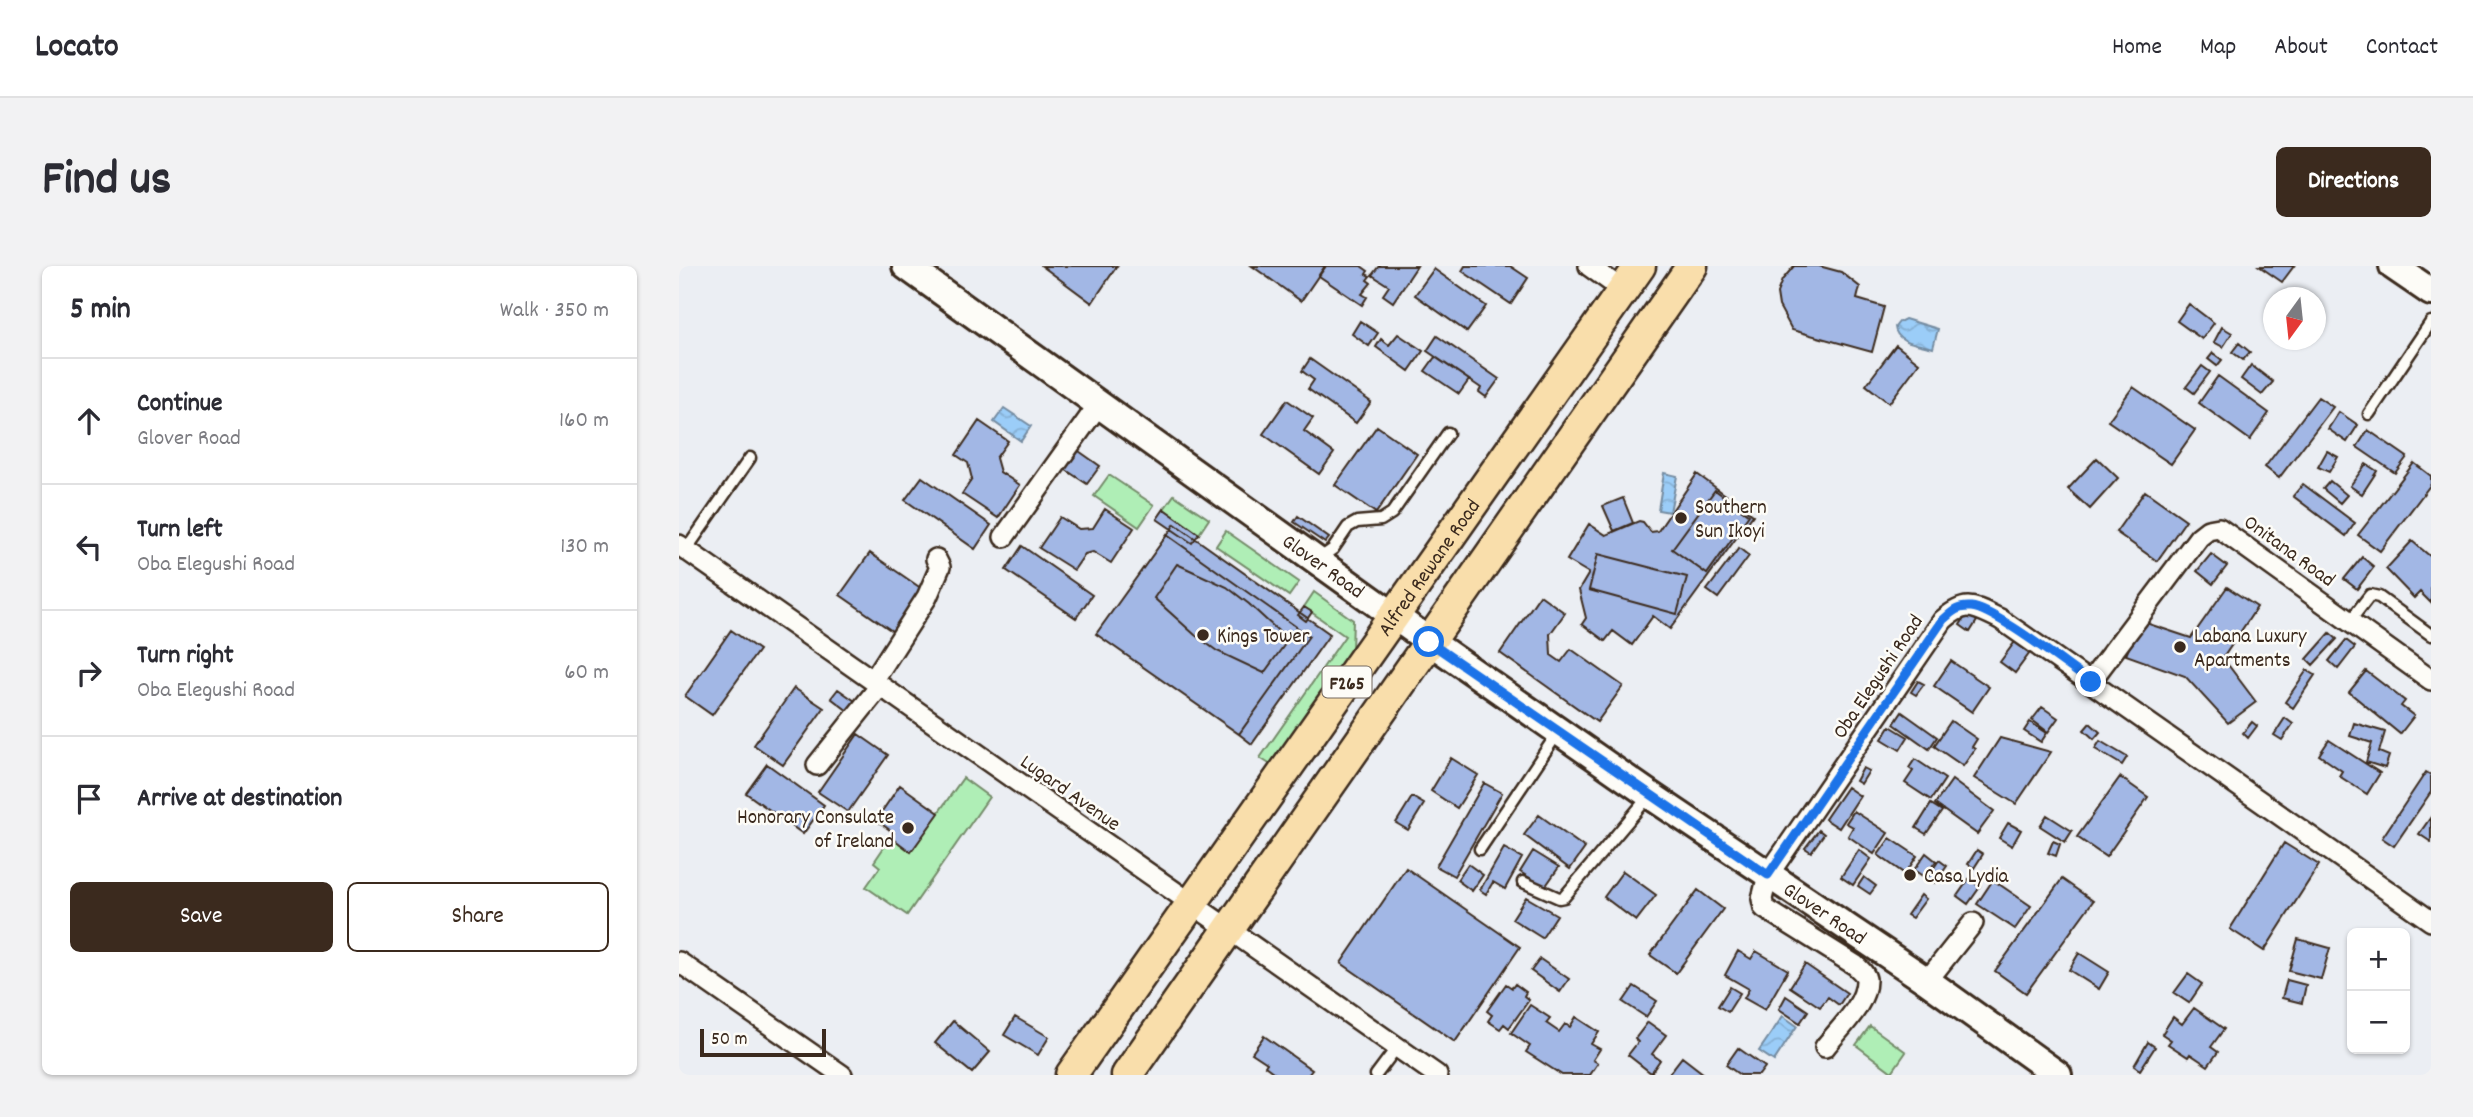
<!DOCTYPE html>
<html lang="en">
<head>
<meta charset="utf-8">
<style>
	:root { --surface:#fff; --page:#f2f2f3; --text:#2b2b33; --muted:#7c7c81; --line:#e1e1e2; --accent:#3b2a1e }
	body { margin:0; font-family:Dekko,sans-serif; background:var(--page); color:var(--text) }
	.controls { position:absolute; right:21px; bottom:21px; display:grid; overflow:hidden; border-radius:10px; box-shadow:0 2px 5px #0004 }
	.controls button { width:63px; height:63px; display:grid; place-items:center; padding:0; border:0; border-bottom:2px solid var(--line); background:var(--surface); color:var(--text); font:35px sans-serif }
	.compass { position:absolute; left:1584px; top:21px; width:63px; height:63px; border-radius:50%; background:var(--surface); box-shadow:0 2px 5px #0004; rotate:195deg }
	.scale { position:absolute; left:21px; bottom:18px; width:126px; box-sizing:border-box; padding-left:7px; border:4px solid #3b2a1e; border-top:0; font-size:19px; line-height:24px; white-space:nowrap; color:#3b2a1e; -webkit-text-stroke:5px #fdfcf7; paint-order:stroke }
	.stop { position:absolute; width:21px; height:21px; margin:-16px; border:5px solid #1a73e8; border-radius:50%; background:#fff }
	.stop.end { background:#1a73e8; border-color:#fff; box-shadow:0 2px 7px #0008 }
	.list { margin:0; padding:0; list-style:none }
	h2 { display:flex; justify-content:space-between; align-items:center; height:91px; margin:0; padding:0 28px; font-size:30px }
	h2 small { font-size:23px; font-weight:400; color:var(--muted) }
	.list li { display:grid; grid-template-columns:46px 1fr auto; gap:21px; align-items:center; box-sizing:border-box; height:126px; padding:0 28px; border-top:2px solid var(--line) }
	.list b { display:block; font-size:26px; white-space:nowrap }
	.list p { margin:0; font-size:23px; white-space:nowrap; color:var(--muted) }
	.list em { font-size:23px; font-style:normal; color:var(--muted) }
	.actions { display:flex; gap:14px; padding:21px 28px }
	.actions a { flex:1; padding:16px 0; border:2px solid var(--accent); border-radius:10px; text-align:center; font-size:24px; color:var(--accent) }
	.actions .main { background:var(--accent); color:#fff }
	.icon { flex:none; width:38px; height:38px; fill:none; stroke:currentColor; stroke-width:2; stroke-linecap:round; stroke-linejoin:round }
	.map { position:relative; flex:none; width:1752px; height:809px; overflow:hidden; border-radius:10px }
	header { display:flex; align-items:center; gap:42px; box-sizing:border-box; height:98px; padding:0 35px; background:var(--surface); border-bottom:2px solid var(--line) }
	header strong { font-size:33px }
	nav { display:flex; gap:38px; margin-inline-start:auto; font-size:24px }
	.intro { display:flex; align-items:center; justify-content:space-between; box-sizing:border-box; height:168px; padding:0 42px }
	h1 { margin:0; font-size:49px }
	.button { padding:18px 32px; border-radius:10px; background:var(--accent); color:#fff; font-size:24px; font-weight:700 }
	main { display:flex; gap:42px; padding:0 42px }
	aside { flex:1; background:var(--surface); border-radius:10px; box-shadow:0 2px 5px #0004 }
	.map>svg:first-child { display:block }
	.grass { fill:#afeeb6; stroke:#758c6a; stroke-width:2 }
	.water { fill:url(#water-waves); stroke:#758ca1; stroke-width:2 }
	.building { fill:#a2b7e5; stroke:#3b2a1e; stroke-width:2 }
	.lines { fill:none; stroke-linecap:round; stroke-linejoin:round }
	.lane-casing { stroke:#3b2a1e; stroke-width:15 }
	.street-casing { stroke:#3b2a1e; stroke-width:24 }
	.secondary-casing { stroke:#3b2a1e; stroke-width:32 }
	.primary-casing { stroke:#3b2a1e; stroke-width:35 }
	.lane { stroke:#fdfcf7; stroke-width:10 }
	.street { stroke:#fdfcf7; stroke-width:19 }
	.secondary { stroke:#fdfcf7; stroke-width:26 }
	.primary { stroke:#f9deab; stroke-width:30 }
	.route { stroke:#1a73e8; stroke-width:9 }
	.poi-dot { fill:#3b2a1e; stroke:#fdfcf7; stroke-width:2.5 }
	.labels { text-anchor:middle; stroke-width:5; stroke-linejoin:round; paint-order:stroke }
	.shield { fill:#fdfcf7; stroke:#75695f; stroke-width:2 }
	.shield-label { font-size:19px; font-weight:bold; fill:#3b2a1e }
	.poi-label { font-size:21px; fill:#3b2a1e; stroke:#fdfcf7; text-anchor:start }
	.street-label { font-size:21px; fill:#3b2a1e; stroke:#fdfcf7 }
</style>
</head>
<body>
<header>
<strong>Locato</strong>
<nav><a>Home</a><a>Map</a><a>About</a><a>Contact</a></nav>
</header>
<div class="intro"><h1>Find us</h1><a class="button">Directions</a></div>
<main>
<aside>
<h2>5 min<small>Walk · 350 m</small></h2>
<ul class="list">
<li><svg class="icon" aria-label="ahead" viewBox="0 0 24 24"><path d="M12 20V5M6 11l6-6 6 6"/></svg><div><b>Continue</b><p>Glover Road</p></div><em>160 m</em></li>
<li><svg class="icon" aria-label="left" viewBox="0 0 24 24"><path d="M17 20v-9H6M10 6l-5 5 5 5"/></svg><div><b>Turn left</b><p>Oba Elegushi Road</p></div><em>130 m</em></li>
<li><svg class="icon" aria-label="right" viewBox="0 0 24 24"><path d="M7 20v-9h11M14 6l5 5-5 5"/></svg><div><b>Turn right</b><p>Oba Elegushi Road</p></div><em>60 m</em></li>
<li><svg class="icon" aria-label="arrive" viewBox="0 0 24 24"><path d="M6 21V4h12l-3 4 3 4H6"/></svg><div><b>Arrive at destination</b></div></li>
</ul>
<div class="actions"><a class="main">Save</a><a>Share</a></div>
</aside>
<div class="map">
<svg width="1752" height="809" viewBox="0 0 1752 809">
	<defs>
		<pattern id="water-waves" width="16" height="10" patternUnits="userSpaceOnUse" patternTransform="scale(1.75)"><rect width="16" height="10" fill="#9bcdf8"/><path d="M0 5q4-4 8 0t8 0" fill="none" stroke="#86b0d4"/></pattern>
	</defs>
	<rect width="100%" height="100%" fill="#ebeef3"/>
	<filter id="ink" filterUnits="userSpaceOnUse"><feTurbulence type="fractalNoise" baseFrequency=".0143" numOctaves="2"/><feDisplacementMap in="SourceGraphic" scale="14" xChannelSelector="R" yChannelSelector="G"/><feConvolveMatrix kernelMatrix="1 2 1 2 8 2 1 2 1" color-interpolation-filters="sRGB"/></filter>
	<g filter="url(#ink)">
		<path class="grass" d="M 430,209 L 475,239 L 460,261 L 415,230 Z
			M 495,229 L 530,253 L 520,268 L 485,243 Z
			M 547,265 L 620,316 L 610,330 L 537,280 Z
			M 635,326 L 674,354 L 673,384 L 592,499 L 581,492 L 666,370 L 625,341 Z
			M 284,512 L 310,531 L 228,649 L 187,621 L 201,601 L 195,596 L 212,571 L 232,585 Z
			M 1191,760 L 1227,786 L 1213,806 L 1177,779 Z"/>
		<path class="water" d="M 1226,53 L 1259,63 L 1254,82 C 1240,78 1217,77 1216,61 L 1220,56 Z
			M 325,142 L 352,160 L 342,175 L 315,156 Z
			M 985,207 L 998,210 L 991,246 L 979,244 Z
			M 1104,750 L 1118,760 L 1095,795 L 1080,785 Z"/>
		<path class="building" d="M 363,0 L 438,0 L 413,37 Z
			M 573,0 L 646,0 L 622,35 Z
			M 647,0 L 682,0 L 689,5 L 687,8 L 691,10 L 688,14 L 692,17 L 683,28 L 688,31 L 683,39 L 640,10 Z
			M 700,0 L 738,0 L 714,36 L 704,29 L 710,20 L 693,9 Z
			M 786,0 L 831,0 L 849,12 L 832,38 L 783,5 Z
			M 1115,0 L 1140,0 L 1162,6 L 1181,21 L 1178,33 L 1205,41 L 1193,86 L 1113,64 L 1100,40 L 1098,27 L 1103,14 Z
			M 1580,0 L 1615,0 L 1603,16 Z
			M 755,3 L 807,40 L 788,66 L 736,29 Z
			M 1510,38 L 1535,57 L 1523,73 L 1498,55 Z
			M 681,55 L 699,67 L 690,80 L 673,68 Z
			M 1543,61 L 1553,67 L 1544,81 L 1535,76 Z
			M 719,68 L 744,85 L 730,105 L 697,81 L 702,73 L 710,79 Z
			M 758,70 L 820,113 L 807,131 L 800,126 L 802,122 L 748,85 Z
			M 1560,77 L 1571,86 L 1564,94 L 1553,86 Z
			M 1217,79 L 1240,97 L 1210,137 L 1187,119 Z
			M 1534,87 L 1543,94 L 1538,100 L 1529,93 Z
			M 756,91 L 790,114 L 780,128 L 746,105 Z
			M 631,93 L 692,136 L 677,157 L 629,123 L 635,114 L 623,105 Z
			M 1572,99 L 1594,116 L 1583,129 L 1562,113 Z
			M 1523,100 L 1531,106 L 1515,127 L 1507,121 Z
			M 1539,110 L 1590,147 L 1571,174 L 1520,137 Z
			M 1454,121 L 1516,164 L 1492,198 L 1429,155 Z
			M 1639,131 L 1654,141 L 1600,212 L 1586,201 Z
			M 608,134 L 634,152 L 625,165 L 655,187 L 640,208 L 584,168 Z
			M 1660,146 L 1679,159 L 1668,176 L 1649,163 Z
			M 300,155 L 329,175 L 317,192 L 321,206 L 341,219 L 319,252 L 283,228 L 293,213 L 289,197 L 277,189 Z
			M 698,160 L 738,188 L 697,247 L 656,219 Z
			M 1689,164 L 1728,191 L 1716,207 L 1678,181 Z
			M 397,183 L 421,200 L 408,218 L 384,202 Z
			M 1648,185 L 1659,191 L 1650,206 L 1639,201 Z
			M 1418,192 L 1439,212 L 1411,243 L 1389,223 Z
			M 1735,197 L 1752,210 L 1752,218 L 1701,285 L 1679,269 Z
			M 1687,198 L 1698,205 L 1683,228 L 1671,220 Z
			M 1018,208 L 1074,249 L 991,363 L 974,350 L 953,379 L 934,365 L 926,375 L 903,358 L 907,352 L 900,324 L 910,307 L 888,294 L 910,258 L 927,269 L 960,255 L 964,256 L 972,266 L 979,265 Z
			M 243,211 L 312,259 L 296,283 L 226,234 Z
			M 1651,215 L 1668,229 L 1661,237 L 1644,223 Z
			M 1624,218 L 1676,257 L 1667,270 L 1614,230 Z
			M 1036,224 L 1070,249 L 1028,308 L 993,283 Z
			M 1466,225 L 1507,254 L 1478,295 L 1437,266 Z
			M 944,232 L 954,257 L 935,265 L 924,240 Z
			M 426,243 L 455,262 L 432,297 L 414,286 L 406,288 L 395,304 L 360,282 L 381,251 L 400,263 L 414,262 Z
			M 485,243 L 520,268 L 513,277 L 478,253 Z
			M 619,250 L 650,272 L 646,277 L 615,256 Z
			M 496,258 L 651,368 L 573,478 L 560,468 L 630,370 L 488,269 Z
			M 488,269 L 630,370 L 560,468 L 417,368 Z
			M 1733,275 L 1752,291 L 1752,337 L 1741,326 L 1735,332 L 1707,303 Z
			M 343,280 L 413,329 L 397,352 L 327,304 Z
			M 1060,282 L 1070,290 L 1039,332 L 1028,324 Z
			M 191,287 L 246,325 L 216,367 L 161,329 Z
			M 919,288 L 1008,311 L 998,348 L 910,324 Z
			M 1532,288 L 1548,300 L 1534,318 L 1518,305 Z
			M 1683,291 L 1695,301 L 1678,323 L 1665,313 Z
			M 498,298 L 548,321 L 570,338 L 609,374 L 585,407 L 538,385 L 516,369 L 475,332 Z
			M 1548,321 L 1578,341 L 1544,392 L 1577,436 L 1549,457 L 1506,410 L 1447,389 L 1461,355 L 1512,372 Z
			M 861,329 L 886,347 L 871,368 L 872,389 L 882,396 L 892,383 L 944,420 L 918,456 L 821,387 Z
			M 625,341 L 633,346 L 627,355 L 619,349 Z
			M 1291,343 L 1301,350 L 1291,366 L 1281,359 Z
			M 52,364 L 80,384 L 33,449 L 6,430 Z
			M 1651,367 L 1658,373 L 1634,399 L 1628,393 Z
			M 1338,373 L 1353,384 L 1336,407 L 1321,396 Z
			M 1667,374 L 1676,381 L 1659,403 L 1650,395 Z
			M 1272,395 L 1310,421 L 1293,446 L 1255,420 Z
			M 1628,404 L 1636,409 L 1614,442 L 1606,436 Z
			M 1687,405 L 1726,435 L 1722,440 L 1735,450 L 1721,468 L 1670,426 Z
			M 1239,415 L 1245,418 L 1237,429 L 1232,426 Z
			M 115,422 L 145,442 L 104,499 L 75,479 Z
			M 159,423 L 176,435 L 169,445 L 152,432 Z
			M 1363,441 L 1379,452 L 1369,466 L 1353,454 Z
			M 1223,446 L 1258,471 L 1250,483 L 1215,458 Z
			M 1606,452 L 1614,458 L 1603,474 L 1595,469 Z
			M 1272,455 L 1298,473 L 1293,481 L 1296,483 L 1284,500 L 1255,480 Z
			M 1351,456 L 1368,467 L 1362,476 L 1345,465 Z
			M 1573,456 L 1578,460 L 1569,472 L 1564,467 Z
			M 1411,457 L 1421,466 L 1415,473 L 1405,464 Z
			M 1675,457 L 1706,466 L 1700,486 L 1710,490 L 1706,502 L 1687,496 L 1693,477 L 1671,470 Z
			M 1211,460 L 1229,471 L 1221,484 L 1203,473 Z
			M 179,468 L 209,489 L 169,546 L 139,526 Z
			M 1321,472 L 1372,486 L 1337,538 L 1295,512 Z
			M 1650,474 L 1701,507 L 1688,528 L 1660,510 L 1663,505 L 1640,489 Z
			M 1421,475 L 1448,491 L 1443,499 L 1416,483 Z
			M 772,492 L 799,509 L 778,542 L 752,525 Z
			M 1236,493 L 1266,513 L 1252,534 L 1226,517 L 1234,505 L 1230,502 Z
			M 88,498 L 145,539 L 124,568 L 67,527 Z
			M 1184,502 L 1190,505 L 1182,518 L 1177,515 Z
			M 1747,506 L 1752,509 L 1752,526 L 1715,580 L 1703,572 Z
			M 1441,511 L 1469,531 L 1427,591 L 1398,571 Z
			M 1273,514 L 1315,545 L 1298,568 L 1256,538 Z
			M 805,517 L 823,527 L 775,610 L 757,600 Z
			M 221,519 L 260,547 L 232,586 L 212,571 L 215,567 L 197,554 Z
			M 1168,521 L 1181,530 L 1160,562 L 1146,553 Z
			M 733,531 L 745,538 L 729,564 L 717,557 Z
			M 1252,538 L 1263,545 L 1247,568 L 1237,562 Z
			M 1175,545 L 1209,567 L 1195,588 L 1169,570 L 1174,561 L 1167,557 Z
			M 860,549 L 906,582 L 891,603 L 845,569 Z
			M 1368,549 L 1393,565 L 1386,576 L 1361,560 Z
			M 1752,551 L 1752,576 L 1740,568 Z
			M 1329,557 L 1342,564 L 1333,580 L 1320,572 Z
			M 1140,564 L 1145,568 L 1132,586 L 1126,582 Z
			M 1211,572 L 1238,590 L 1226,608 L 1199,589 Z
			M 1374,575 L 1381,578 L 1377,590 L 1369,587 Z
			M 1605,577 L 1640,599 L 1585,685 L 1551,663 Z
			M 825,582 L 843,592 L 826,623 L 814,616 L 807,628 L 801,624 Z
			M 1180,584 L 1192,593 L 1174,619 L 1162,611 Z
			M 1298,584 L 1304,588 L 1295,602 L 1289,598 Z
			M 854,585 L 880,601 L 866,621 L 841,606 Z
			M 1247,587 L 1257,595 L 1245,611 L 1235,604 Z
			M 1260,594 L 1268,600 L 1256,617 L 1248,612 Z
			M 789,598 L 804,609 L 793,625 L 778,614 Z
			M 727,602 L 841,681 L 776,776 L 662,697 Z
			M 944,605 L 977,629 L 957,655 L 925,631 Z
			M 1185,611 L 1197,620 L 1191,628 L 1179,620 Z
			M 1290,613 L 1301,621 L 1289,638 L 1278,630 Z
			M 1383,613 L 1414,635 L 1347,727 L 1316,705 Z
			M 1314,614 L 1352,640 L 1336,663 L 1298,638 Z
			M 1019,624 L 1044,643 L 997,707 L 971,689 Z
			M 1242,629 L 1247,633 L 1233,652 L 1228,649 Z
			M 847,631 L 878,649 L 863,672 L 833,653 Z
			M 1619,673 L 1651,682 L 1642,713 L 1610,705 Z
			M 1059,685 L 1072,693 L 1077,685 L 1109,704 L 1086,744 L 1065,732 L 1070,723 L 1046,709 Z
			M 1400,687 L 1430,706 L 1420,723 L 1390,704 Z
			M 861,693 L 890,713 L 881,726 L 852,705 Z
			M 1126,698 L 1168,727 L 1160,739 L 1149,731 L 1141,741 L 1111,721 Z
			M 1509,708 L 1523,718 L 1510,737 L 1495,727 Z
			M 1608,714 L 1627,719 L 1623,737 L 1603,732 Z
			M 827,718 L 833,722 L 836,718 L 847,726 L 845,730 L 850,734 L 830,762 L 825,758 L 821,763 L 809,755 L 813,749 L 808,745 Z
			M 955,720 L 978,735 L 967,751 L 944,736 Z
			M 1051,721 L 1061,727 L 1049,746 L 1039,740 Z
			M 1107,730 L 1129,745 L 1121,757 L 1100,743 Z
			M 851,739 L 871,752 L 867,757 L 880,766 L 886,758 L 891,761 L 897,751 L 920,766 L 912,778 L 921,783 L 914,794 L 919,797 L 911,809 L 883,809 L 847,786 L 851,780 L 832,767 Z
			M 1515,742 L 1545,763 L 1532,781 L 1539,786 L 1529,800 L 1511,788 L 1509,791 L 1489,778 L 1492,774 L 1483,768 L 1494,751 L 1503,758 Z
			M 336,751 L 370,771 L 359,789 L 325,769 Z
			M 274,755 L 311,786 L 293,807 L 256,777 Z
			M 969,756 L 987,769 L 973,788 L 981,794 L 972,807 L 949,789 L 959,776 L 956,773 Z
			M 585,770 L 633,804 L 629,809 L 598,809 L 586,800 L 588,797 L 573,787 Z
			M 1469,776 L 1476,781 L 1461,804 L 1455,800 Z
			M 1059,782 L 1086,801 L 1080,809 L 1061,809 L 1047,799 Z
			M 1003,791 L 1025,808 L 1025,809 L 989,809 Z"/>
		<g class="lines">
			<defs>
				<path id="lane" d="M 1690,148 L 1752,56
					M 7,284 L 71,192
					M 641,292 L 654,283 L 669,261 L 678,256 L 702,254 L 713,247 L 769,167
					M 1671,355 L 1691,329 L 1700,331 L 1752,369
					M 801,583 L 880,465
					M 844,616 L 880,632 L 885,631 L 971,529
					M 697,809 L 718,781"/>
				<path id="street" d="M 910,0 L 945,25
					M 325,271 L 420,138
					M 0,279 L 758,809
					M 194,415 L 248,331 L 261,301 L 257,293
					M 1411,416 L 1520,271 L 1529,264 L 1540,262 L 1752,414
					M 138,499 L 201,420
					M 0,696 L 163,809
					M 1248,715 L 1294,657
					M 1146,781 C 1161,762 1188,738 1187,713 C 1186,707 1180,703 1176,699 L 1085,642 L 1083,633 L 1089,609 L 1264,354 C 1288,333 1295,341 1321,353 L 1752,655"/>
				<g id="secondary">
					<path id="s1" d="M 227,0 L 750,375 L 971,529 L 1248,715 L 1379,809"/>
					<path d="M 1714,0 L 1752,26"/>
				</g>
				<g id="primary">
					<path id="s2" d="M 392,809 L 961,0"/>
					<path d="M 448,809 L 1013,0"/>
				</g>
			</defs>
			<use href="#lane" class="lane-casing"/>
			<use href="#street" class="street-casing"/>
			<use href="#secondary" class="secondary-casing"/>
			<use href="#primary" class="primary-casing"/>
			<use href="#lane" class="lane"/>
			<use href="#street" class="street"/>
			<use href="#secondary" class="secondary"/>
			<use href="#primary" class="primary"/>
		</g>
	</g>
	<g class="lines" filter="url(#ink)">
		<path class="route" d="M 750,376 L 1089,609 L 1264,354 C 1274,345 1279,340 1292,341 C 1316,343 1388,400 1412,416"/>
	</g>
	<g class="poi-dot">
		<circle cx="1002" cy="252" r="7"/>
		<circle cx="524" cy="369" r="7"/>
		<circle cx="1501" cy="381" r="7"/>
		<circle cx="229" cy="562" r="7"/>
		<circle cx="1231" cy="609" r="7"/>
	</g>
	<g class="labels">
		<rect class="shield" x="643.5" y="400.5" width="49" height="31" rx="5"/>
		<g class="shield-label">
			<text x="668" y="423">F265</text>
		</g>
		<g class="poi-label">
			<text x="1016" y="247">Southern<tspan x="1016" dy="24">Sun Ikoyi</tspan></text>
			<text x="538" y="376">Kings Tower</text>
			<text x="1515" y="376">Labana Luxury<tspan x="1515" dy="24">Apartments</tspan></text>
			<text x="215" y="557" text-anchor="end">Honorary Consulate<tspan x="215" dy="24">of Ireland</tspan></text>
			<text x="1245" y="616">Casa Lydia</text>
		</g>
		<g class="street-label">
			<text transform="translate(1611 284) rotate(36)" y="7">Onitana Road</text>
			<text dy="7" stroke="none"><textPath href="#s1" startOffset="514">Glover Road</textPath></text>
			<text dy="7" stroke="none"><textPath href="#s2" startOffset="621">Alfred Rewane Road</textPath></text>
			<text transform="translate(1198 410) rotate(-56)" y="7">Oba Elegushi Road</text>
			<text transform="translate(392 526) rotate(35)" y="7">Lugard Avenue</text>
			<text dy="7" stroke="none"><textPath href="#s1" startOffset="1124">Glover Road</textPath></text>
		</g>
	</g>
</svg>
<div class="controls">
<button>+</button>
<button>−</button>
</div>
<svg class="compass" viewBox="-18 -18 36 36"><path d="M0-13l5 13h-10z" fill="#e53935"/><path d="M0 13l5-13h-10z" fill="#7c7c81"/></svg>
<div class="scale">50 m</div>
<div class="stop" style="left:750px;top:376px"></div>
<div class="stop end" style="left:1412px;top:416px"></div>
</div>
</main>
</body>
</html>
